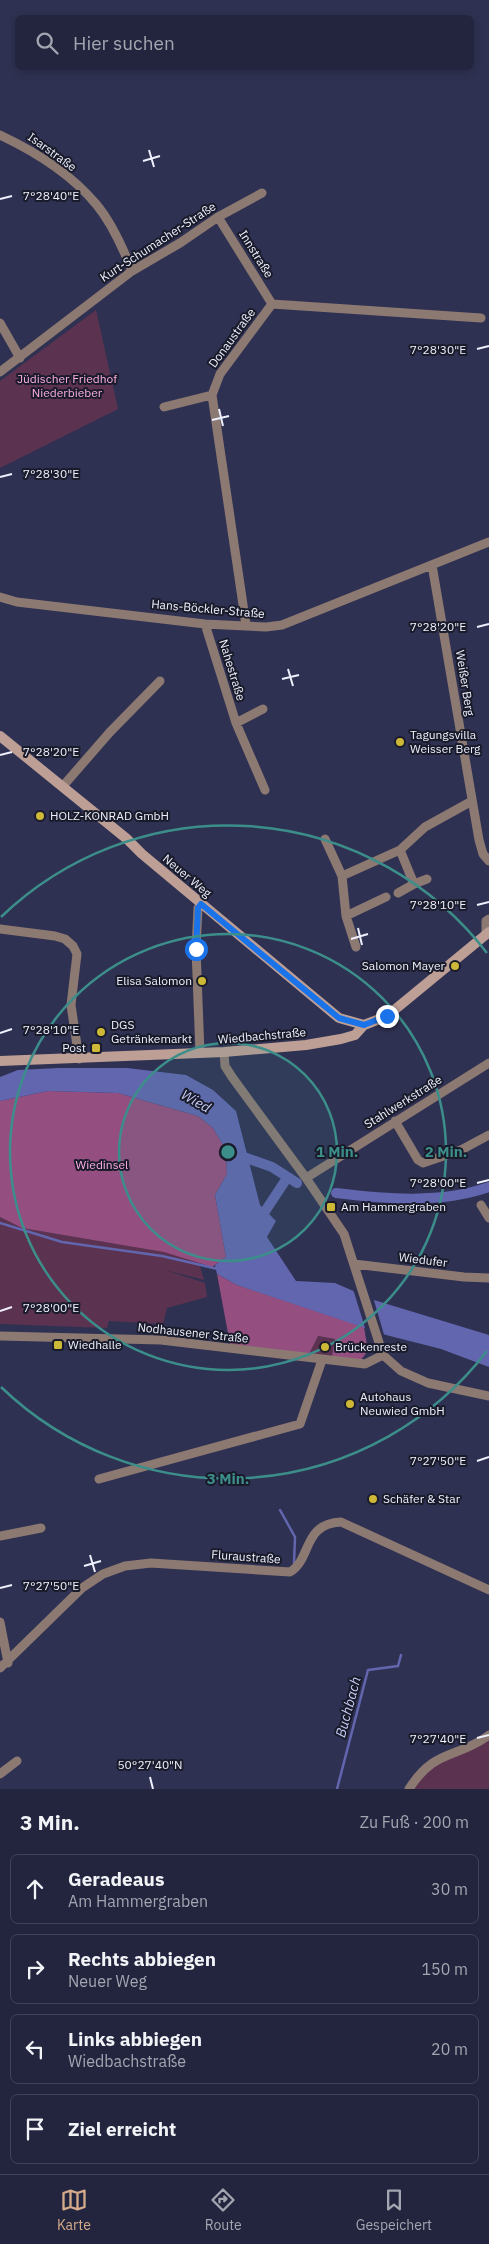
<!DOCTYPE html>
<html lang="de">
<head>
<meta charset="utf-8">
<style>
	:root { --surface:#23253e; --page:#2b2d45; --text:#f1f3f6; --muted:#a3a5b0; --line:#404258; --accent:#d6ab8b }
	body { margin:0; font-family:"IBM Plex Sans",sans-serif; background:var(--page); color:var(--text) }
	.stop { position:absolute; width:15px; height:15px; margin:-11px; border:4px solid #1a73e8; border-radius:50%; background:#fff }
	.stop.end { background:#1a73e8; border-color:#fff; box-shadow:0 1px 5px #0008 }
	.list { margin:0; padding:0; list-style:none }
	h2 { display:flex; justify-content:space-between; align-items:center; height:65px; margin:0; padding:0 20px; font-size:21px }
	h2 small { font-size:16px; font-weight:400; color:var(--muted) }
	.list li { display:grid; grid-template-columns:32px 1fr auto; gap:15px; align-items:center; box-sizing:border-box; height:70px; margin:0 10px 10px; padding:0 10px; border:1px solid var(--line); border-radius:8px }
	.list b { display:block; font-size:19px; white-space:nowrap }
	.list p { margin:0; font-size:16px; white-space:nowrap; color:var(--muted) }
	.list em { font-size:16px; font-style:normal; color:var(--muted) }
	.icon { flex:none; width:28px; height:28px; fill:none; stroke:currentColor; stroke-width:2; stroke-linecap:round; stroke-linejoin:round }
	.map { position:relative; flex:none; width:489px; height:1789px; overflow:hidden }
	.search { position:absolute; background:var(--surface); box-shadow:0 2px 8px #0003; left:15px; right:15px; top:15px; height:55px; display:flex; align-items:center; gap:12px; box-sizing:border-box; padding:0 18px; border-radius:8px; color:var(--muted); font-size:19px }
	.sheet { height:385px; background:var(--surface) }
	nav { display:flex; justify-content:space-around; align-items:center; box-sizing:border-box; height:70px; border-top:1px solid var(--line); background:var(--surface); font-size:14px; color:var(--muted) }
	nav a { display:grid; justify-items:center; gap:2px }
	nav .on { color:var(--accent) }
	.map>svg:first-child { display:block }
	.green { fill:#5b324f }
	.forest { fill:#944e80 }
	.water { fill:#6266af }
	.pier { fill:#2f3152 }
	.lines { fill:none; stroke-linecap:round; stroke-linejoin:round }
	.stream { stroke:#6266af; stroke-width:2.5 }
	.canal { stroke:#6266af; stroke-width:10 }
	.street { stroke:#8c7972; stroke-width:9 }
	.secondary { stroke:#be9f95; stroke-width:10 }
	.route { stroke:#1a73e8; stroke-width:6 }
	.ticks { fill:none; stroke:#eef0fd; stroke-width:2 }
	.ring { fill:none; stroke:#3c8e8b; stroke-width:2.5 }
	.poi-dot { fill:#ceb837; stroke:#191b2a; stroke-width:2 }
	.labels { text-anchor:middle; stroke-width:4; stroke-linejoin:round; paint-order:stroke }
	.street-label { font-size:12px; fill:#eef0fd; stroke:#191b2a }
	.park-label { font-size:12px; fill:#fdade3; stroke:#191b2a }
	.poi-label { font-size:12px; fill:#eef0fd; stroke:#191b2a; text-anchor:start }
	.water-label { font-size:14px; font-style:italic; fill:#c9cef8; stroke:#191b2a }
	.ticks-label { font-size:12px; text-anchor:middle; fill:#eef0fd; stroke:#191b2a; stroke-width:4; stroke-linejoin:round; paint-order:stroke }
	.centre { fill:#3c8e8b; stroke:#191b2a; stroke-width:2.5 }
	.ring-label { font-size:15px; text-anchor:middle; font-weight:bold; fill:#3c8e8b; stroke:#191b2a; stroke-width:4; stroke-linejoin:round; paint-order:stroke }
</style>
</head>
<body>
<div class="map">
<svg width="489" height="1789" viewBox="0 0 489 1789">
	<rect width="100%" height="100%" fill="#2f3152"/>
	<path class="green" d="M 96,310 L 118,409 L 0,468 L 0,381 Z
		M 134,1197 L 193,1261 L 199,1263 L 204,1280 L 165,1270 L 205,1283 L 207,1297 L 167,1308 L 163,1324 L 109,1321 L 107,1328 L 0,1324 L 0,1217 L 22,1228 L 113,1243 Z
		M 317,1336 L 335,1339 L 332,1356 L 309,1354 Z
		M 489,1733 L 489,1789 L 409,1789 L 433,1761 Z"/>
	<path class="forest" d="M 48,1091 L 118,1093 L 198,1116 L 213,1128 L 226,1150 L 227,1174 L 215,1195 L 226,1257 L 212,1267 L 164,1252 L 22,1228 L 0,1217 L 0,1101 Z
		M 217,1274 L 237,1285 L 364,1327 L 368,1351 L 360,1361 L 332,1356 L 335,1339 L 318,1336 L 309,1354 L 230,1344 Z"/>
	<path class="water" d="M 59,1068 L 127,1068 L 186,1075 L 213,1090 L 236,1111 L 260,1205 L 276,1221 L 267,1237 L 296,1281 L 335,1283 L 374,1300 L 489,1335 L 489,1367 L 441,1349 L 386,1335 L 237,1285 L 217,1274 L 215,1265 L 226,1257 L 215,1195 L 227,1174 L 226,1150 L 213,1128 L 198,1116 L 118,1093 L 48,1091 L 0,1101 L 0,1077 L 18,1070 Z"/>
	<path class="pier" d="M 353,1289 L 373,1297 L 385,1338 L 366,1331 Z"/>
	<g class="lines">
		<path class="stream" d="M 0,1223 L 62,1242 L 162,1256 L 218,1269
			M 280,1510 L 295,1537 L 294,1563
			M 337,1789 L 368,1670 L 398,1666 L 401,1655"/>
		<path class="canal" d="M 238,1155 L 272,1167 L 297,1183
			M 336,1193 C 385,1199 441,1204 489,1187
			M 258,1222 L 287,1178"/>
		<path class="street" d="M 0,135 C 34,151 71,174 96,204 C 112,223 123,248 132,271
			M 218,217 L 272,304
			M 272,304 L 481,318
			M 0,323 L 20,358
			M 0,372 L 132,271 L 180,243 L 218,217 L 262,193
			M 164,407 L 212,395
			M 432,565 L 479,840 L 483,854 L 489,861
			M 0,597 L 17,602 L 205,624 L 266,627 L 282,625 L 489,542
			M 205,624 L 236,723 L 265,790
			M 246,625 L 212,395 L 220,374 L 272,304
			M 236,723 L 263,709
			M 63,786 L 110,732 L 160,681
			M 325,839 L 342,876 L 346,916 L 356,947
			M 342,876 L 400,850 L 425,827 L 472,801
			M 414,884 L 427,879
			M 398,893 L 414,884 L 400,850
			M 346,916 L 386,897
			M 0,929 L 55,936 L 65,939 L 73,946 L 77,954 L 71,1005 L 79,1059
			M 486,934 L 486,921 L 489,919
			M 224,1052 L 225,1066 L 232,1077 L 306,1178 L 344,1234 L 383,1355 L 401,1371 L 428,1383 L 489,1396
			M 200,1053 L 196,949 L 198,908 L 201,904
			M 395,1121 L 418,1160 L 423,1163 L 461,1150 L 489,1135
			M 306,1178 L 489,1063
			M 481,1205 L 489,1218
			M 354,1264 L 464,1277 L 489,1278
			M 0,1336 L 161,1340 L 365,1364 L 383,1355
			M 99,1479 L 300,1424 L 322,1360
			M 0,1536 L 41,1528
			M 0,1622 L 8,1663
			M 0,1668 L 82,1588 L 103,1574 L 125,1566 L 151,1563 L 290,1572 C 312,1559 302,1524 341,1522 L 489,1590
			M 0,1774 L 17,1761
			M 409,1789 C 435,1748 457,1759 489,1735"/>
		<path class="secondary" d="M 0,736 L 127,839 L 142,854 L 339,1018 L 364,1025
			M 0,1061 L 224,1052 L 306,1045 L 341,1039 L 355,1035 L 364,1025 L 387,1016 L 489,932"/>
	</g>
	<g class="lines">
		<path class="route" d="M 196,949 L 198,908 L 201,904 L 339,1018 L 364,1025 L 387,1016"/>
	</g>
	<path class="ticks" d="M 149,150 L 154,167M 143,161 L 160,156M 0,199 L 12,196M 477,349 L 489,346M 219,409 L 223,426M 212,420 L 229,416M 0,477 L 12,474M 477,627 L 489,624M 288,669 L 293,686M 282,679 L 299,675M 0,755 L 12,752M 477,905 L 489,902M 358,928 L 362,945M 351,939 L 368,934M 0,1033 L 12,1029M 477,1183 L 489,1180M 0,1311 L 12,1307M 477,1461 L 489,1457M 90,1555 L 95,1572M 84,1566 L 101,1561M 0,1588 L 12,1585M 477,1738 L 489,1735M 150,1777 L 153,1789"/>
	<circle cx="228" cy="1152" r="109" fill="#3c8e8b" fill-opacity=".12"/>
	<g class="ring">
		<circle cx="228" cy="1152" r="109"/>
		<circle cx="228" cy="1152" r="218"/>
		<path d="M487 1351A327 327 0 0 1 1 1387M1 917A327 327 0 0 1 487 953"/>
	</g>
	<g class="poi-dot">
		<circle cx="400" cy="742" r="5"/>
		<circle cx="40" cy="816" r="5"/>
		<circle cx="455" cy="966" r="5"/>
		<circle cx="202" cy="981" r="5"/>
		<circle cx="101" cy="1032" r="5"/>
		<rect x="91" y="1043" width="10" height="10" rx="2.5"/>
		<rect x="326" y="1202" width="10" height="10" rx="2.5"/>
		<rect x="53" y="1340" width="10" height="10" rx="2.5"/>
		<circle cx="325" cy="1347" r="5"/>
		<circle cx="350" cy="1404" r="5"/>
		<circle cx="373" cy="1499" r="5"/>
	</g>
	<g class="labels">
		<g class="street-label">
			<text transform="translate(52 152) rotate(36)" y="4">Isarstraße</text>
			<text transform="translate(158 242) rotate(-33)" y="4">Kurt-Schumacher-Straße</text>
			<text transform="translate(256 254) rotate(58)" y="4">Innstraße</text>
			<text transform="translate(232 338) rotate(-54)" y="4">Donaustraße</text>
			<text transform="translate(208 609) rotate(5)" y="4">Hans-Böckler-Straße</text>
			<text transform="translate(232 670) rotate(73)" y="4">Nahestraße</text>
			<text transform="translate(465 683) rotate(81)" y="4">Weißer Berg</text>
			<text transform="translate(187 876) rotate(40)" y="4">Neuer Weg</text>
			<text transform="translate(262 1036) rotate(-5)" y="4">Wiedbachstraße</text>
			<text transform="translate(403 1102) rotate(-32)" y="4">Stahlwerkstraße</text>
			<text transform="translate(423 1260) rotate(7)" y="4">Wiedufer</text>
			<text transform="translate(193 1333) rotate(6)" y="4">Nodhausener Straße</text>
			<text transform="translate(246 1557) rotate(4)" y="4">Fluraustraße</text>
		</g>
		<g class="park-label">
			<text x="67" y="383">Jüdischer Friedhof<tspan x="67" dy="14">Niederbieber</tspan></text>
			<text x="102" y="1169">Wiedinsel</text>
		</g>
		<g class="poi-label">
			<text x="410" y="739">Tagungsvilla<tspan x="410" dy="14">Weisser Berg</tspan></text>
			<text x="50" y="820">HOLZ-KONRAD GmbH</text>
			<text x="445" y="970" text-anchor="end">Salomon Mayer</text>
			<text x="192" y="985" text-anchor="end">Elisa Salomon</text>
			<text x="111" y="1029">DGS<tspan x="111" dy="14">Getränkemarkt</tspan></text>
			<text x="86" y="1052" text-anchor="end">Post</text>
			<text x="341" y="1211">Am Hammergraben</text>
			<text x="68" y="1349">Wiedhalle</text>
			<text x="335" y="1351">Brückenreste</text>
			<text x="360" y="1401">Autohaus<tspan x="360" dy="14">Neuwied GmbH</tspan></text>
			<text x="383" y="1503">Schäfer &amp; Star</text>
		</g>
		<g class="water-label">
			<text transform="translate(196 1101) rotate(30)" y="5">Wied</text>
			<text transform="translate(348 1707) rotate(-75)" y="5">Buchbach</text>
		</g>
	</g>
	<g class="ticks-label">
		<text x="51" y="200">7°28'40"E</text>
		<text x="438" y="354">7°28'30"E</text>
		<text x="51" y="478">7°28'30"E</text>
		<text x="438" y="631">7°28'20"E</text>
		<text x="51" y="756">7°28'20"E</text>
		<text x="438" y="909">7°28'10"E</text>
		<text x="51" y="1034">7°28'10"E</text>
		<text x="438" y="1187">7°28'00"E</text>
		<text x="51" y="1312">7°28'00"E</text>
		<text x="438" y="1465">7°27'50"E</text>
		<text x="51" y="1590">7°27'50"E</text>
		<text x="438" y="1743">7°27'40"E</text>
		<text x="150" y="1769">50°27'40"N</text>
	</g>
	<circle cx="228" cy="1152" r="8" class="centre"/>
	<g class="ring-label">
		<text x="337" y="1157">1 Min.</text>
		<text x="446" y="1157">2 Min.</text>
		<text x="228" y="1484">3 Min.</text>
	</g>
</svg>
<div class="stop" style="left:196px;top:949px"></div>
<div class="stop end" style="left:387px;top:1016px"></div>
<div class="search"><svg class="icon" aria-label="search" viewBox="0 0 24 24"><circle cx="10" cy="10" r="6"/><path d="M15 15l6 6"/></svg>Hier suchen</div>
</div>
<section class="sheet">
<h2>3 Min.<small>Zu Fuß · 200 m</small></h2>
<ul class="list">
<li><svg class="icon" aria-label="ahead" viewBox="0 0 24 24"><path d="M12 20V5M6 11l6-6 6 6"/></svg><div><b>Geradeaus</b><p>Am Hammergraben</p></div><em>30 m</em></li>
<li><svg class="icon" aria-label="right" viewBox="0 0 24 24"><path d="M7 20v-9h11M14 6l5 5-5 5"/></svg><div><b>Rechts abbiegen</b><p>Neuer Weg</p></div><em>150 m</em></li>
<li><svg class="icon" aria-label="left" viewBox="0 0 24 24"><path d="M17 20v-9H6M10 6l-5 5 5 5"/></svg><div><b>Links abbiegen</b><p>Wiedbachstraße</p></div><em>20 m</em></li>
<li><svg class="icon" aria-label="arrive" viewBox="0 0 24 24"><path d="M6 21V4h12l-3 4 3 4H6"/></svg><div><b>Ziel erreicht</b></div></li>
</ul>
</section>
<nav>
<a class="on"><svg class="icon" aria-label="map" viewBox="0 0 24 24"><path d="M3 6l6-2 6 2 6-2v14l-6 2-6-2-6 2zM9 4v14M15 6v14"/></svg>Karte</a>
<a><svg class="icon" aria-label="directions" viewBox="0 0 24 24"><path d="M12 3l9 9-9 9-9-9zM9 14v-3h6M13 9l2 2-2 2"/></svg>Route</a>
<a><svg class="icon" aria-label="saved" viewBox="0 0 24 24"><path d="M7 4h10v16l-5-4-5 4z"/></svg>Gespeichert</a>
</nav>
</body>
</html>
